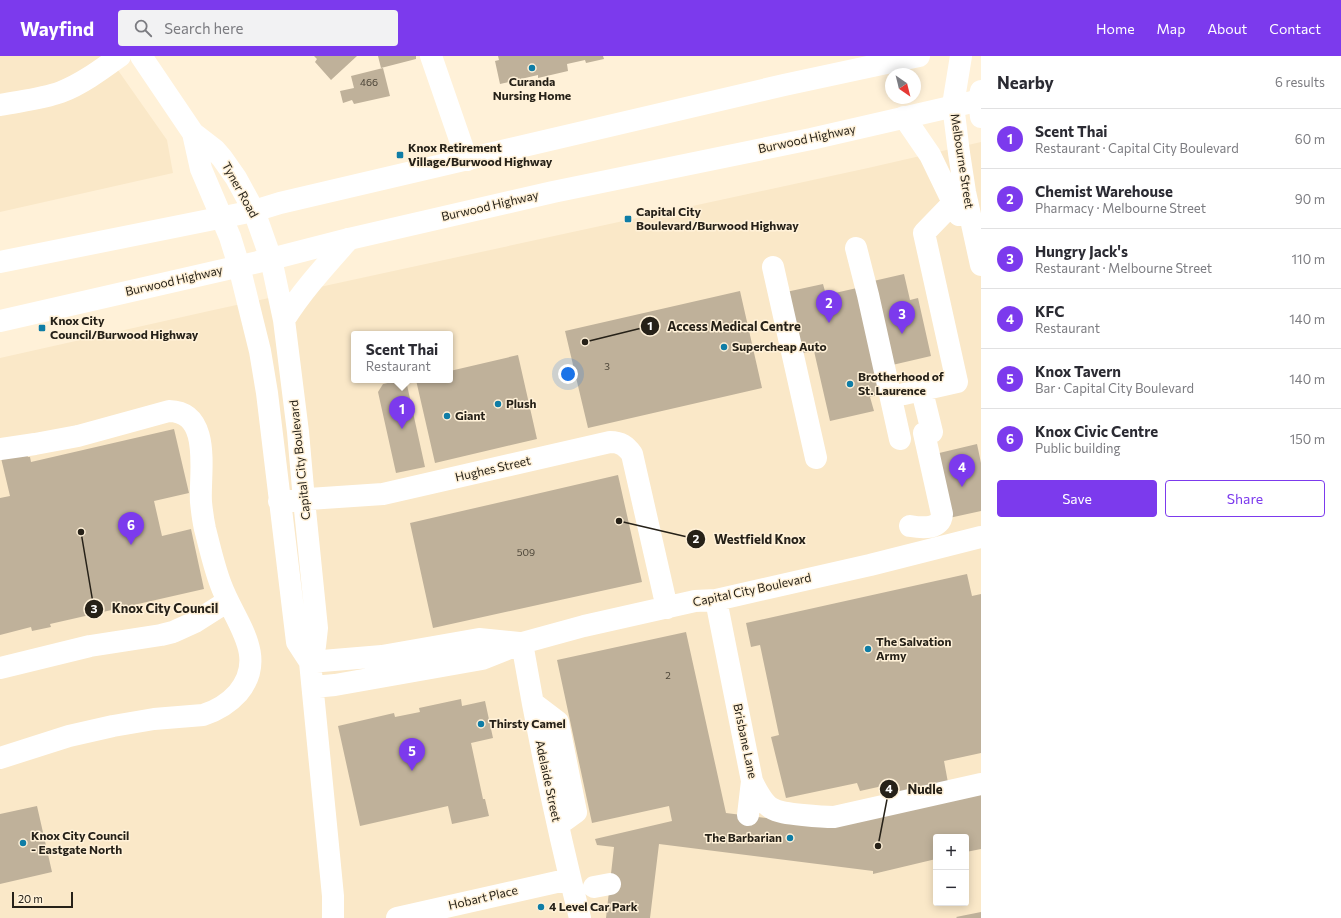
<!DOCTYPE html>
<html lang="en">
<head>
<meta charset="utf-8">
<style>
	:root { --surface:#fff; --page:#f2f2f3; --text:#2b2b33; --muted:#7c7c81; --line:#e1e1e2; --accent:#7c3aed }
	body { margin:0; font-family:Commissioner,sans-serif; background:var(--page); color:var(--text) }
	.controls { position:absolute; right:12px; bottom:12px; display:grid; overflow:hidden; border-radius:4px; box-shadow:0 2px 10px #0003 }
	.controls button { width:36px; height:36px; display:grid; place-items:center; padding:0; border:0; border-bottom:1px solid var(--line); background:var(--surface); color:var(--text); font:20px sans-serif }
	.compass { position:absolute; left:885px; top:12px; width:36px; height:36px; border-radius:50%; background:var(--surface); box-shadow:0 2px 10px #0003; rotate:145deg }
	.scale { position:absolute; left:12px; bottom:10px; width:61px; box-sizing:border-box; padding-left:4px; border:2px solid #262118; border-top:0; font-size:11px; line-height:14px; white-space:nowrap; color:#262118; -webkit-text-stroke:3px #fff1d8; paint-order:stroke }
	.you { position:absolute; left:568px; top:318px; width:14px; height:14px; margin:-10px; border:3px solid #fff; border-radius:50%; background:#1a73e8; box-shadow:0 0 0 6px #1a73e833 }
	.badge { display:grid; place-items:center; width:26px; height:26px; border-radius:50%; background:var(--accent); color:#fff; font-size:13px; font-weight:700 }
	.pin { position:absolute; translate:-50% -33px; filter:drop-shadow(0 1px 2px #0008) }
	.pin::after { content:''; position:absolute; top:21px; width:14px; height:12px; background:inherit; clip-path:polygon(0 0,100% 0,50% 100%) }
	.popup { position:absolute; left:351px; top:275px; width:102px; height:52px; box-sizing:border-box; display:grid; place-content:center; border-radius:4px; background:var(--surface); filter:drop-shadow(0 1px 3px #0005); font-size:13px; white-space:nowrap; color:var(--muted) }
	.popup b { font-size:15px; color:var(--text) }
	.popup::after { content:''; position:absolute; left:50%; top:100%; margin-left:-8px; border:8px solid transparent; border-top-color:var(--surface) }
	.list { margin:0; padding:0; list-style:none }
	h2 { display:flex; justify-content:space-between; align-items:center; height:52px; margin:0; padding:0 16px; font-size:17px }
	h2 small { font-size:13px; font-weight:400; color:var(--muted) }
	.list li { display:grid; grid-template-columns:26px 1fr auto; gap:12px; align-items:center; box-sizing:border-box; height:60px; padding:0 16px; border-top:1px solid var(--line) }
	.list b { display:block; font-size:15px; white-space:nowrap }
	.list p { margin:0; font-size:13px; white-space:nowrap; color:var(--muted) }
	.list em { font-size:13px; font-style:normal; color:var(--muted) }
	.actions { display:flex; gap:8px; padding:12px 16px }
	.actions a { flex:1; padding:9px 0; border:1px solid var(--accent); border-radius:4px; text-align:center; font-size:14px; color:var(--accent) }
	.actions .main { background:var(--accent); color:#fff }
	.icon { flex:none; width:22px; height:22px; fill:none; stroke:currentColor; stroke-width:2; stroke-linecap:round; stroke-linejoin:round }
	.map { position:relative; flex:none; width:981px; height:862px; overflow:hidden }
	header { display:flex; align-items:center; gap:24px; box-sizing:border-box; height:56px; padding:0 20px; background:var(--accent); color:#fff }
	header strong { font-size:19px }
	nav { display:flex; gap:22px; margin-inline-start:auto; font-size:14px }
	.search { width:280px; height:36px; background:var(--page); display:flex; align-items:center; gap:10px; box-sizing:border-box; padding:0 14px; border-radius:4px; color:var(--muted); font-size:15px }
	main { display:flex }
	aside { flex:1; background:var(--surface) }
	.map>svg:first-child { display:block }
	.built { fill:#fae8c8; fill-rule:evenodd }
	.building { fill:#bfb19a }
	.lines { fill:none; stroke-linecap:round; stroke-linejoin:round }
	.minor { stroke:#fff; stroke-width:22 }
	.major { stroke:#fff; stroke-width:22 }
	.highway { stroke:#fff; stroke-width:22 }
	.poi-dot { fill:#0f7da6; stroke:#fff1d8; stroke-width:1.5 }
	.labels { text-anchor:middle; stroke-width:3; stroke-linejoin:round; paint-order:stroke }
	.number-label { font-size:10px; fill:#4c4538 }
	.poi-label { font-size:12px; font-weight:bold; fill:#262118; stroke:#fff1d8; text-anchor:start }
	.street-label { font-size:12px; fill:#262118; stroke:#fff1d8 }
	.leader { fill:none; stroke:#262118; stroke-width:1.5 }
	.callout-dot { fill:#262118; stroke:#fff1d8; stroke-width:1.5 }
	.mark-label { font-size:12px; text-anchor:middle; font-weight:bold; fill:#fff }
	.callout-label { font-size:13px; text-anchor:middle; font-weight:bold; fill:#262118; stroke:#fff1d8; stroke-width:3; stroke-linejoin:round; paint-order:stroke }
</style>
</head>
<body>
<header>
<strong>Wayfind</strong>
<div class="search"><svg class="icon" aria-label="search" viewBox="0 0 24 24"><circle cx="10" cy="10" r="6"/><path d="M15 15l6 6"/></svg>Search here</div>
<nav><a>Home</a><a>Map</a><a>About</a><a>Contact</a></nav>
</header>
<main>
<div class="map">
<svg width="981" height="862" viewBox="0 0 981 862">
	<rect width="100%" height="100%" fill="#fff1d8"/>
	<path class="built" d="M 0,0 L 108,0 L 167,84 L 173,117 L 0,156 Z
		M 981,86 L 981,862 L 0,862 L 0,302 L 209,255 L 868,112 ZM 354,278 L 450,278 L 450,324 L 354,324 ZM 936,781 L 966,781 L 966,847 L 936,847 Z"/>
	<path class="building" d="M 314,0 L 357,0 L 331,24 L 315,6 L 317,3 Z
		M 378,0 L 416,0 L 416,3 L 381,12 Z
		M 498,0 L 603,0 L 604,3 L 586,7 L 585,4 L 567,8 L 568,15 L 538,22 L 538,19 L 500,28 L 495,5 L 499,4 Z
		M 383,12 L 390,40 L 354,48 L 352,44 L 343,47 L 340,35 L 354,32 L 351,20 Z
		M 904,218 L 910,244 L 918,242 L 931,300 L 888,310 L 869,226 Z
		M 823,228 L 826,239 L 857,232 L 881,338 L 870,341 L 874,355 L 830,365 L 814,295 L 800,298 L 786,236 Z
		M 740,235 L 762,332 L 588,372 L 565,275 Z
		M 518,299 L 537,383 L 435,407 L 416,324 L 450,324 L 450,315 Z
		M 401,324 L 407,329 L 425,411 L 396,417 L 378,336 L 383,328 Z
		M 174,373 L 189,437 L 154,445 L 162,480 L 191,473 L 204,533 L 50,568 L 51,571 L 32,575 L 31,571 L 0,579 L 0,442 L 10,440 L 1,402 L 26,396 L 28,401 L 30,401 L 31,406 Z
		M 977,388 L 981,407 L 981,455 L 949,462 L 935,398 Z
		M 618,419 L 642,526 L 433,572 L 410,467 Z
		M 967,518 L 972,540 L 981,538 L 981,697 L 944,705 L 949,732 L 899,742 L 896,727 L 860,735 L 857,727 L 786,742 L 771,681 L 779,679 L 760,589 L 751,591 L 746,567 Z
		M 686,576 L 726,757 L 831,770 L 981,736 L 981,793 L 966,796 L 966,781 L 936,781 L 936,803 L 873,818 L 873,815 L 659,788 L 650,862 L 606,862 L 614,791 L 597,789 L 595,783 L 672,765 L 669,750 L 592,767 L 557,604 Z
		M 461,643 L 462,650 L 485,645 L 493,682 L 471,687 L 483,743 L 485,743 L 489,760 L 452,768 L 448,750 L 360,770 L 338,670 L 394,657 L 395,661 L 420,656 L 419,652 Z
		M 37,750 L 52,816 L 0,828 L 0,758 Z
		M 981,856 L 981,862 L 957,862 L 956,861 Z"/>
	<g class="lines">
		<path class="minor" d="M 431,0 L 467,104
			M 961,0 L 953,49 L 959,97 L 965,136 L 981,209
			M 981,35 L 979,44 L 981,61
			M 0,49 C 20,45 42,43 61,36 C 82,28 102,13 120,0
			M 904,61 L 930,99 L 959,159
			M 856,192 L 868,239 L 900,383
			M 271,203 L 284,264 L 298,376 L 304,444 L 317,572 L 315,590 L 310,606 L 333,840 L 333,862
			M 239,210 L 260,295 L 267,337 L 297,586 L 310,606
			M 773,211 L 816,402
			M 284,264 C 302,235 326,209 349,183
			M 922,335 L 932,376
			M 904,338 L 957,326 L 924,177 L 953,147 L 965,136
			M 0,393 L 35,388 L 78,380 L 169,355 C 213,356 199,419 201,446 C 202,456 203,464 205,473 C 210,492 214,511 221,529 C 234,565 269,600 238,637 C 229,647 216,655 203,659 L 154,663 L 113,670 L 69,680 L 0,702
			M 279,445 L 383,438 L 610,386 C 621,386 626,390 632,398 L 667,552
			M 910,470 C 922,472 941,474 942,458 L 924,377
			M 716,544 L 752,725 C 766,754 771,756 803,759 C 813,760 824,761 834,761 L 981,728
			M 522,587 C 538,680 557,771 580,862
			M 310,606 L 382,600 L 479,583 L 519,587
			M 0,612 L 90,590 L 161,579 L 173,576 L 195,566 L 228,545
			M 313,631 L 335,629 L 482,603 L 522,587 L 584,570 L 695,545 L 716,544 L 870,509 L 981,481
			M 533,647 L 558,666 L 576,756 L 558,769
			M 748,759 L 752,725
			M 594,831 L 610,828
			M 397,862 L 570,823"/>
		<path class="major" d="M 141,0 L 193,77 L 215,94 L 222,102 L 236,122 L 254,155 L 271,203
			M 193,77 L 201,113 L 230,181 L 239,210"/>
		<path class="highway" d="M 0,206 L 254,155 L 280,147 L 784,29 L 919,0
			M 0,265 L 271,203 L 349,183 L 553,136 L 811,83 L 981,44"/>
	</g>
	<g class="poi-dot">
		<circle cx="532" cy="12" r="4"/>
		<rect x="396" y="95" width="8" height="8" rx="2"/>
		<rect x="624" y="159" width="8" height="8" rx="2"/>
		<rect x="38" y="268" width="8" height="8" rx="2"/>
		<circle cx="724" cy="291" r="4"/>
		<circle cx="850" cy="328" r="4"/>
		<circle cx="498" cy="348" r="4"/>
		<circle cx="447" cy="360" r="4"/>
		<circle cx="868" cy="593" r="4"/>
		<circle cx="481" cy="668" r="4"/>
		<circle cx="790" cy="782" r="4"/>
		<circle cx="23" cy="787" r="4"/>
		<circle cx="541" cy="851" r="4"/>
	</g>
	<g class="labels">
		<g class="number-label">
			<text x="369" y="30">466</text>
			<text x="607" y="314">3</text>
			<text x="526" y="500">509</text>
			<text x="668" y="623">2</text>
		</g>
		<g class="poi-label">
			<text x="532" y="30" text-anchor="middle">Curanda<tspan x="532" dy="14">Nursing Home</tspan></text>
			<text x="408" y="96">Knox Retirement<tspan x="408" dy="14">Village/Burwood Highway</tspan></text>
			<text x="636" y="160">Capital City<tspan x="636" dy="14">Boulevard/Burwood Highway</tspan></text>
			<text x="50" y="269">Knox City<tspan x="50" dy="14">Council/Burwood Highway</tspan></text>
			<text x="732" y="295">Supercheap Auto</text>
			<text x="858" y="325">Brotherhood of<tspan x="858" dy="14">St. Laurence</tspan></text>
			<text x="506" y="352">Plush</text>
			<text x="455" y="364">Giant</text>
			<text x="876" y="590">The Salvation<tspan x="876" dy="14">Army</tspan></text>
			<text x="489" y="672">Thirsty Camel</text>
			<text x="31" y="784">Knox City Council<tspan x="31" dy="14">- Eastgate North</tspan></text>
			<text x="782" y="786" text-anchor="end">The Barbarian</text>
			<text x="549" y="855">4 Level Car Park</text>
		</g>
		<g class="street-label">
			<text transform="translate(807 83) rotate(-12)" y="4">Burwood Highway</text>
			<text transform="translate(962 105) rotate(81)" y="4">Melbourne Street</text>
			<text transform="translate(240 134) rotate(61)" y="4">Tyner Road</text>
			<text transform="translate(490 150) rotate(-13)" y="4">Burwood Highway</text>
			<text transform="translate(174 225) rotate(-13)" y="4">Burwood Highway</text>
			<text transform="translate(300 404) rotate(-96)" y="4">Capital City Boulevard</text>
			<text transform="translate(493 413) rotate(-13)" y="4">Hughes Street</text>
			<text transform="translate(752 534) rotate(-12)" y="4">Capital City Boulevard</text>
			<text transform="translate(745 685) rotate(78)" y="4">Brisbane Lane</text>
			<text transform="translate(548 725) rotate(78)" y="4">Adelaide Street</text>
			<text transform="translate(483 842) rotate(-13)" y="4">Hobart Place</text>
		</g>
	</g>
	<path class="leader" d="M585 286L650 270M619 465L696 483M81 476L94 553M878 790L889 733"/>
	<g class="callout-dot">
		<circle cx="585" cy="286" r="4"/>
		<circle cx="619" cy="465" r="4"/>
		<circle cx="81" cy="476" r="4"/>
		<circle cx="878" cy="790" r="4"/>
		<circle cx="650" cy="270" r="10"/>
		<circle cx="696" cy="483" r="10"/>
		<circle cx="94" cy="553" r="10"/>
		<circle cx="889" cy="733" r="10"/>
	</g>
	<g class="mark-label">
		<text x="650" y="274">1</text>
		<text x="696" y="487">2</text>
		<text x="94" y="557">3</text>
		<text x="889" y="737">4</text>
	</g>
	<g class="callout-label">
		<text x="734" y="275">Access Medical Centre</text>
		<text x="760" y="488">Westfield Knox</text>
		<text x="165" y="557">Knox City Council</text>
		<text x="925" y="738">Nudle</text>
	</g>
</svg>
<div class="controls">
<button>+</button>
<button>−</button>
</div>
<svg class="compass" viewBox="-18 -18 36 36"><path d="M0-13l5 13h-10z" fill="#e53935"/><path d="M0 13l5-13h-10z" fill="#7c7c81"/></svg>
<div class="scale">20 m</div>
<div class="you"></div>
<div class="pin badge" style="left:402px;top:373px">1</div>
<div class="popup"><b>Scent Thai</b>Restaurant</div>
<div class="pin badge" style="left:829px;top:267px">2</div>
<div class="pin badge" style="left:902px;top:278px">3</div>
<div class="pin badge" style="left:962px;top:431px">4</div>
<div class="pin badge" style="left:412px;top:715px">5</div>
<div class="pin badge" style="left:131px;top:489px">6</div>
</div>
<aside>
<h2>Nearby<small>6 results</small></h2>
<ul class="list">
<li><span class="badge">1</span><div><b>Scent Thai</b><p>Restaurant · Capital City Boulevard</p></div><em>60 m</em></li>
<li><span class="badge">2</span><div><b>Chemist Warehouse</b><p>Pharmacy · Melbourne Street</p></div><em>90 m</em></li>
<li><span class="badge">3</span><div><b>Hungry Jack's</b><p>Restaurant · Melbourne Street</p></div><em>110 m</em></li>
<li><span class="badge">4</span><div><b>KFC</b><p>Restaurant</p></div><em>140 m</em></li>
<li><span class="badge">5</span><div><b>Knox Tavern</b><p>Bar · Capital City Boulevard</p></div><em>140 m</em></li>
<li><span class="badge">6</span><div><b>Knox Civic Centre</b><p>Public building</p></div><em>150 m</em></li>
</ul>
<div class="actions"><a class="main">Save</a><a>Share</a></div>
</aside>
</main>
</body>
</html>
